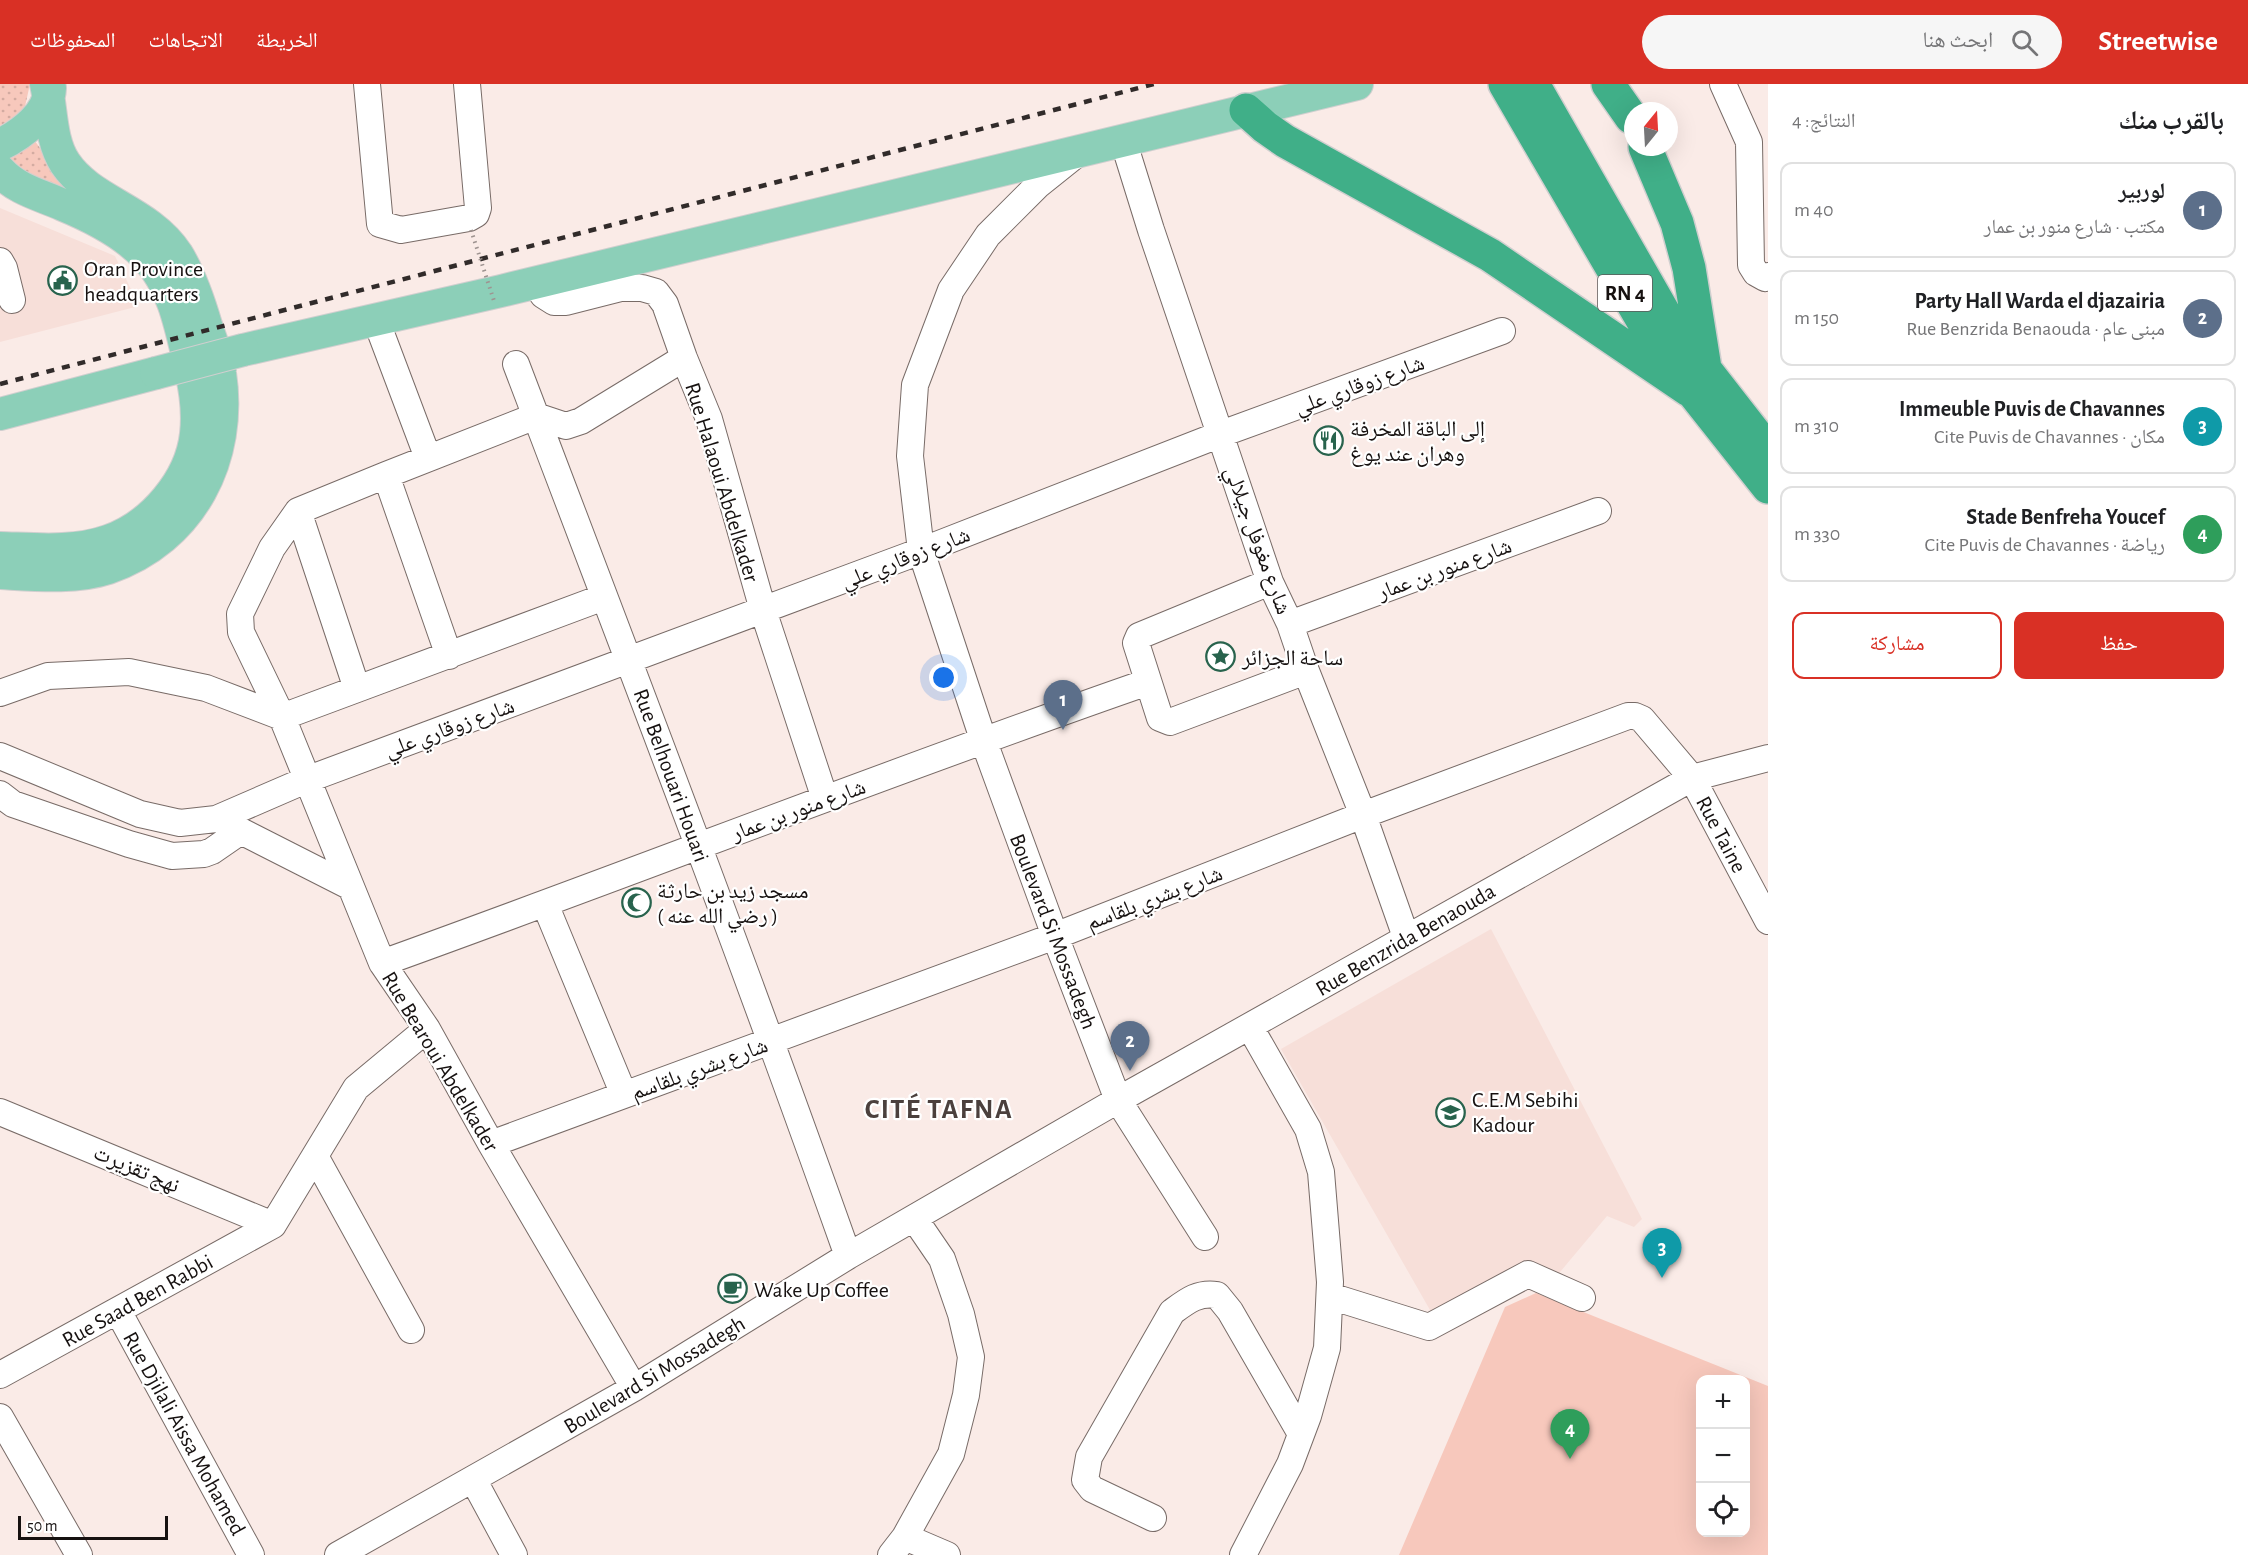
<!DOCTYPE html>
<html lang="ar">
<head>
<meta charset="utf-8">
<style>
	:root { --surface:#fff; --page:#f6f6f6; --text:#202124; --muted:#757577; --line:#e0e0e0; --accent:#d93025 }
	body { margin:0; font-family:"Alegreya Sans","Noto Naskh Arabic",sans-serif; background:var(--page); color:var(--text); direction:rtl }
	.controls { position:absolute; right:18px; bottom:18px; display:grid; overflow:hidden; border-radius:12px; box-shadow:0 6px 24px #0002 }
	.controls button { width:54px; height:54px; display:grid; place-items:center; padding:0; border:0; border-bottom:2px solid var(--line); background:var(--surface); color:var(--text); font:30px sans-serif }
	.compass { position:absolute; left:1624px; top:18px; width:54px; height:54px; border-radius:50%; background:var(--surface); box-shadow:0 6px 24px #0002; rotate:18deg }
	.scale { position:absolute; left:18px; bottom:15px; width:150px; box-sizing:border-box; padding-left:6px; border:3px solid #161110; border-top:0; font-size:16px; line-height:21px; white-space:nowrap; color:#161110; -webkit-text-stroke:4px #fff; paint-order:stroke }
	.you { position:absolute; left:944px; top:594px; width:21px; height:21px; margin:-15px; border:4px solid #fff; border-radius:50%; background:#1a73e8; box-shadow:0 0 0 9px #1a73e833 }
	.badge { display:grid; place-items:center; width:39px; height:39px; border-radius:50%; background:var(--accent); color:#fff; font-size:20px; font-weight:700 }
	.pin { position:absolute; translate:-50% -50px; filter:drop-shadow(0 2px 3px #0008) }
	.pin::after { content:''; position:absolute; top:32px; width:21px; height:18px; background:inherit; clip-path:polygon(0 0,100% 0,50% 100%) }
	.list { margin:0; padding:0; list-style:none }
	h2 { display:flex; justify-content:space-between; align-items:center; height:78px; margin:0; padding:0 24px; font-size:26px }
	h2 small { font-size:20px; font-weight:400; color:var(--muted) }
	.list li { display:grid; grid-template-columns:39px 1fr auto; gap:18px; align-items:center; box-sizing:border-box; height:96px; margin:0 12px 12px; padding:0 12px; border:2px solid var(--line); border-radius:12px }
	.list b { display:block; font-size:22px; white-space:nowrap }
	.list p { margin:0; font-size:20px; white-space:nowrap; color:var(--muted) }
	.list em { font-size:20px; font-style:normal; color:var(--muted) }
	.actions { display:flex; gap:12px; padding:18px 24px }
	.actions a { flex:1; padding:14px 0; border:2px solid var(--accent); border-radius:12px; text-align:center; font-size:21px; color:var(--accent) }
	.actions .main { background:var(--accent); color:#fff }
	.icon { flex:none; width:33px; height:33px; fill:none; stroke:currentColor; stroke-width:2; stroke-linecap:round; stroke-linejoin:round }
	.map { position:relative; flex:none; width:1768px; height:1471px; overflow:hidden; direction:ltr }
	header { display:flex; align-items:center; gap:36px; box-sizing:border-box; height:84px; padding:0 30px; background:var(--accent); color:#fff }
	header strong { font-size:28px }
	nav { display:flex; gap:33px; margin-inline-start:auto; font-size:21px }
	.search { width:420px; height:54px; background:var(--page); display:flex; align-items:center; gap:15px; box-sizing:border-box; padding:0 21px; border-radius:33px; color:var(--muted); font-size:22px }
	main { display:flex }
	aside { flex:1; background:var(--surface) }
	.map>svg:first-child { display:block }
	.built { fill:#f7dfd9 }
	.grass { fill:url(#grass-dots) }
	.pitch { fill:#f7c8bc; fill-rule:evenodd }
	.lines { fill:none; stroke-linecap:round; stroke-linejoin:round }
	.minor-casing { stroke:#786b67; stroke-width:28 }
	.major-casing { stroke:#d0cfcf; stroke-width:34 }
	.highway-casing { stroke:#d0cfcf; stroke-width:36 }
	.minor { stroke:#fff; stroke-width:26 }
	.major { stroke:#8ccfb8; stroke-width:32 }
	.highway { stroke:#40af88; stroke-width:33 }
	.rail { stroke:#312b2a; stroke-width:4.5; stroke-dasharray:8 8; stroke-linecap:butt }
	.major-bridge-casing { stroke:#d0cfcf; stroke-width:34; stroke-linecap:butt }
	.path-bridge { stroke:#9e9390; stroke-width:4; stroke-dasharray:1.5 4.5; stroke-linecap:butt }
	.major-bridge { stroke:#8ccfb8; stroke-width:32 }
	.labels { text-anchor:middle; stroke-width:4.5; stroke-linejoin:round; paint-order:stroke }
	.shield { fill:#fff; stroke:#5c5858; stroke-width:1.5 }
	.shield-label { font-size:21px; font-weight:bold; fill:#161110 }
	.poi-label { font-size:22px; fill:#161110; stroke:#fff; text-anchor:start }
	.street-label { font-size:22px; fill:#161110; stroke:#fff }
	.district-label { font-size:28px; font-weight:bold; letter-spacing:1.5px; fill:#4b403d; stroke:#fff }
</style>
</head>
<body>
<header>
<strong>Streetwise</strong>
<div class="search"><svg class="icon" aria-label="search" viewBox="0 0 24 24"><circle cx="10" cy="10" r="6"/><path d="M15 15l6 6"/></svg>ابحث هنا</div>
<nav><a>الخريطة</a><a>الاتجاهات</a><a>المحفوظات</a></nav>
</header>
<main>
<aside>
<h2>بالقرب منك<small>النتائج: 4</small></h2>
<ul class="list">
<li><span class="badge" style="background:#5c6f8a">1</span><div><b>لوربير</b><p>مكتب · شارع منور بن عمار</p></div><em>40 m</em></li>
<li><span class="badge" style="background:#5c6f8a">2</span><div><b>Party Hall Warda el djazairia</b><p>مبنى عام · Rue Benzrida Benaouda</p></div><em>150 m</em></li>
<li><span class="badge" style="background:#0f9aa8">3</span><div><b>Immeuble Puvis de Chavannes</b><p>مكان · Cite Puvis de Chavannes</p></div><em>310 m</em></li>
<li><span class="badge" style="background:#2e9e5b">4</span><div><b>Stade Benfreha Youcef</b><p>رياضة · Cite Puvis de Chavannes</p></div><em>330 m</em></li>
</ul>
<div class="actions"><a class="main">حفظ</a><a>مشاركة</a></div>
</aside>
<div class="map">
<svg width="1768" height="1471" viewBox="0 0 1768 1471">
	<defs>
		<pattern id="grass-dots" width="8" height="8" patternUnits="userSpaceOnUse" patternTransform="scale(1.5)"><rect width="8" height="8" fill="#f7c8bc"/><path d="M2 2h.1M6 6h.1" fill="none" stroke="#d3aba1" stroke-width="1.8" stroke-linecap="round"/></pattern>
	</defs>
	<rect width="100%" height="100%" fill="#faebe7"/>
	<path class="built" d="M 0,124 L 115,172 L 139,222 L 0,258 Z
		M 1491,845 L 1642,1135 L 1634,1143 L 1607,1132 L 1550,1200 L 1533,1178 L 1434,1233 L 1281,965 Z"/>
	<path class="grass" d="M 0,0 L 30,0 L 24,27 L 0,42 Z
		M 31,53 C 46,67 50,91 66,104 C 74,111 86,116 95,121 L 9,82 L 8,66 Z"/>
	<path class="pitch" d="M 1536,1209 L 1768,1302 L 1768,1471 L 1399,1471 L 1505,1223 ZM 1700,1296 L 1746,1296 L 1746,1448 L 1700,1448 Z"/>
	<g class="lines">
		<defs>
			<path id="minor" d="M 367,0 L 380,140 L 401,146 L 469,134 L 476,130 L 478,124 L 467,0
				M 1723,0 L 1749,58 L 1751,181 L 1756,189 L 1765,194 L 1768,192
				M 1123,56 L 1151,146 L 1270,498 L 1290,540 L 1306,587 L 1363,731 L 1406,853
				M 0,177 L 4,184 L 12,216
				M 535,198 L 543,211 L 554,218 L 566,218 L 621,204 L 642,204 L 656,208 L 665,220 L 684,274 L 709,335 L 763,526 L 825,715
				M 376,236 L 428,374
				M 516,280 C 629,577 742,873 848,1172
				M 386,391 L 449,572
				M 298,427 L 357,605
				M 1270,498 L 1139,552 L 1136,559 L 1160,634 L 1170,638 L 1306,587
				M 1290,540 L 1598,427
				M 0,609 L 48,592 L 129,588 L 206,604 L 282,633 L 604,513
				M 0,672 L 140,730 L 180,739 L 216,735 L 306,696 L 921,467 L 1221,350 L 1502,247
				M 0,710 L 13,720 L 129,760 L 172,772 L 204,770 L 212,767 L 241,747
				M 227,740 L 351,803
				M 545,820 L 624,1011
				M 382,879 C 638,787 891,687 1148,598
				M 0,1028 L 273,1141
				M 491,1060 L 1055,852 L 1363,731 L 1628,632 L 1635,632 L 1642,635 L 1692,694 L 1768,837
				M 315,1072 L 411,1246
				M 273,1141 L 356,1004 L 427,945
				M 1205,1153 L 1118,1016 L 1692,694 L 1768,674
				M 1330,1212 L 1429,1243 L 1528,1190 L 1582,1214
				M 118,1227 L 251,1471
				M 0,1291 L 273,1141
				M 634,1304 L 491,1060 L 427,945 L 382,879 L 282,633 L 241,548 L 240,530 L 272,464 L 298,427 L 386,391 L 536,332 L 566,342 L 581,337 L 684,274
				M 0,1333 L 79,1471
				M 473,1395 L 514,1471
				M 1153,1434 L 1092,1405 L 1085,1396 L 1089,1373 L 1172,1228 C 1187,1217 1198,1208 1217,1211 L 1230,1227 L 1301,1350
				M 905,1453 L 947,1471
				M 338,1471 L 634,1304 L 848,1172 L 1118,1016 L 1055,852 L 983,655 L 921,467 L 910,372 L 915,301 L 951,206 L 988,151 L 1038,101 L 1078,69
				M 891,1471 L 905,1453 L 951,1370 L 966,1311 L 971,1273 L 961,1230 L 942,1175 L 914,1134
				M 1243,1471 L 1290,1380 L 1308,1332 L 1327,1264 L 1330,1198 L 1321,1088 L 1308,1045 L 1250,943"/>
			<path id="major" d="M 0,61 C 22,50 49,30 50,4
				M 0,87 C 17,106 41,111 63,121 C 92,133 126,150 147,174 C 172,201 180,239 188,274 C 194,299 199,324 196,350 C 191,396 152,442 108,457 C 74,469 35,465 0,464
				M 243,266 L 501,207 L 1357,0
				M 0,330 L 156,289
				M 0,489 C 35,491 75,495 108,484 C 192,455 233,374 220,289 C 218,273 211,256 206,241 C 199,217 190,191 177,170 C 148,126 91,118 65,79 C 50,56 52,26 46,0"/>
			<path id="highway" d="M 1505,0 L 1661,268 L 1768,403
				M 1533,0 L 1672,243 L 1768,366
				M 1608,0 L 1631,33
				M 1246,26 L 1265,43 L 1285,57 L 1490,171 L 1689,306
				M 1645,63 L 1677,139 L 1689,184 L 1705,284"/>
		</defs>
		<use href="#minor" class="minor-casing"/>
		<use href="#major" class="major-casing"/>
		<use href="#highway" class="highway-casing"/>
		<use href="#minor" class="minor"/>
		<use href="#major" class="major"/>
		<use href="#highway" class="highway"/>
		<path class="rail" d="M 0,300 L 1154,0"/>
		<defs>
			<path id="major-bridge" d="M 156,289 L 243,266"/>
		</defs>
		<use href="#major-bridge" class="major-bridge-casing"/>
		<path class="path-bridge" d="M 471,146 L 495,220"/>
		<use href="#major-bridge" class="major-bridge"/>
	</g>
	<defs>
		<symbol id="civic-ring" viewBox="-11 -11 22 22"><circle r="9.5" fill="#fff" stroke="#28634d" stroke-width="1.5"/><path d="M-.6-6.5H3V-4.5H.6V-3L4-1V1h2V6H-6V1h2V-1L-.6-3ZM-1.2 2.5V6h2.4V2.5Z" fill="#28634d"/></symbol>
		<symbol id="restaurant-ring" viewBox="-11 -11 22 22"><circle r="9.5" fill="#fff" stroke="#28634d" stroke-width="1.5"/><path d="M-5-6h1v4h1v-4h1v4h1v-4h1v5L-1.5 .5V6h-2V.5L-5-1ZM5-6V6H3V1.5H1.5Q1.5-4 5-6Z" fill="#28634d"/></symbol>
		<symbol id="sight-ring" viewBox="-11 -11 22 22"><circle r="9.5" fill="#fff" stroke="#28634d" stroke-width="1.5"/><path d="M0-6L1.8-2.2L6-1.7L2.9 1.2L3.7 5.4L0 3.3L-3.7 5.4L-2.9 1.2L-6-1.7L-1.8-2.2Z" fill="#28634d"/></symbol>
		<symbol id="mosque-ring" viewBox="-11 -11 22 22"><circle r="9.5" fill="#fff" stroke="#28634d" stroke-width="1.5"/><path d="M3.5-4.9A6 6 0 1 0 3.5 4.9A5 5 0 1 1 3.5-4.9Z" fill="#28634d"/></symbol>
		<symbol id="school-ring" viewBox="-11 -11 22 22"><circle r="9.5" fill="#fff" stroke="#28634d" stroke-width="1.5"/><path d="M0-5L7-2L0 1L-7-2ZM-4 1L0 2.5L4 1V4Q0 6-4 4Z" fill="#28634d"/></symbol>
		<symbol id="cafe-ring" viewBox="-11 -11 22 22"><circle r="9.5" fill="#fff" stroke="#28634d" stroke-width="1.5"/><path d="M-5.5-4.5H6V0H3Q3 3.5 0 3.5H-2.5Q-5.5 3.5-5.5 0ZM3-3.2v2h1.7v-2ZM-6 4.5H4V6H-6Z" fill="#28634d"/></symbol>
	</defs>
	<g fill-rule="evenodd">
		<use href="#civic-ring" x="46" y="180" width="33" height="33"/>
		<use href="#restaurant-ring" x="1312" y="340" width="33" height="33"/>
		<use href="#sight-ring" x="1204" y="556" width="33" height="33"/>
		<use href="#mosque-ring" x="620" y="802" width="33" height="33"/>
		<use href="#school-ring" x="1434" y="1012" width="33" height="33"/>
		<use href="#cafe-ring" x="716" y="1188" width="33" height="33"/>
	</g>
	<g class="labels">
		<rect class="shield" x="1598" y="191" width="54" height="36" rx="4.5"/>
		<g class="shield-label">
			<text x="1625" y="216">RN 4</text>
		</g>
		<g class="poi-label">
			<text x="84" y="192">Oran Province<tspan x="84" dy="25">headquarters</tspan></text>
			<text x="1350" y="352">إلى الباقة المخرفة<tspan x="1350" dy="25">وهران عند يوغ</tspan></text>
			<text x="1242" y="581">ساحة الجزائر</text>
			<text x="657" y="814">مسجد زيد بن حارثة<tspan x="657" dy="25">( رضي الله عنه )</tspan></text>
			<text x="1472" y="1023">C.E.M Sebihi<tspan x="1472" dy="25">Kadour</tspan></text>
			<text x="754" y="1213">Wake Up Coffee</text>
		</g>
		<g class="street-label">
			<text transform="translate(1359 300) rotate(-20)" y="8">شارع زوقاري علي</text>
			<text transform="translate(723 398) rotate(73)" y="8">Rue Halaoui Abdelkader</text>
			<text transform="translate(1259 456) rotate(70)" y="8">شارع مغوفل جيلالي</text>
			<text transform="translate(905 473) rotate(-21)" y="8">شارع زوقاري علي</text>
			<text transform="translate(1444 484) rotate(-20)" y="8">شارع منور بن عمار</text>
			<text transform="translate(449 643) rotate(-20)" y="8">شارع زوقاري علي</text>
			<text transform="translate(672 691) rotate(70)" y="8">Rue Belhouari Houari</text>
			<text transform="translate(798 725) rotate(-20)" y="8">شارع منور بن عمار</text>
			<text transform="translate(1722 750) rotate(62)" y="8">Rue Taine</text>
			<text transform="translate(1154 813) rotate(-21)" y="8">شارع بشري بلقاسم</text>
			<text transform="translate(1054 847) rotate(69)" y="8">Boulevard Si Mossadegh</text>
			<text transform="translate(1405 855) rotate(-30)" y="8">Rue Benzrida Benaouda</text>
			<text transform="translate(441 977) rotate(59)" y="8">Rue Bearoui Abdelkader</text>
			<text transform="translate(699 984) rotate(-20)" y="8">شارع بشري بلقاسم</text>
			<text transform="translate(137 1084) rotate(23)" y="8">نهج تقزيرت</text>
			<text transform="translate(137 1216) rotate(-29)" y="8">Rue Saad Ben Rabbi</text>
			<text transform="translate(654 1290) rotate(-31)" y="8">Boulevard Si Mossadegh</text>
			<text transform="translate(185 1349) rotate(61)" y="8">Rue Djilali Aissa Mohamed</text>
		</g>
		<g class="district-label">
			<text x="939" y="1034">CITÉ TAFNA</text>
		</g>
	</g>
</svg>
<div class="controls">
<button>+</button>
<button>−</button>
<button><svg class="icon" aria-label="locate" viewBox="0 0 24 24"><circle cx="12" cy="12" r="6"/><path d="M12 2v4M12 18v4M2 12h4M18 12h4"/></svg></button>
</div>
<svg class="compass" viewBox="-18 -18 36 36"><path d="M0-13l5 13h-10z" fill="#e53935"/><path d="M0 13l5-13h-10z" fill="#757577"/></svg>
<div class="scale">50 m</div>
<div class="you"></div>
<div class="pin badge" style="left:1063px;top:646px;background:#5c6f8a">1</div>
<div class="pin badge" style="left:1130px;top:987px;background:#5c6f8a">2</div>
<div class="pin badge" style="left:1662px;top:1194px;background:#0f9aa8">3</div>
<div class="pin badge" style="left:1570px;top:1375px;background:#2e9e5b">4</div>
</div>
</main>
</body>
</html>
